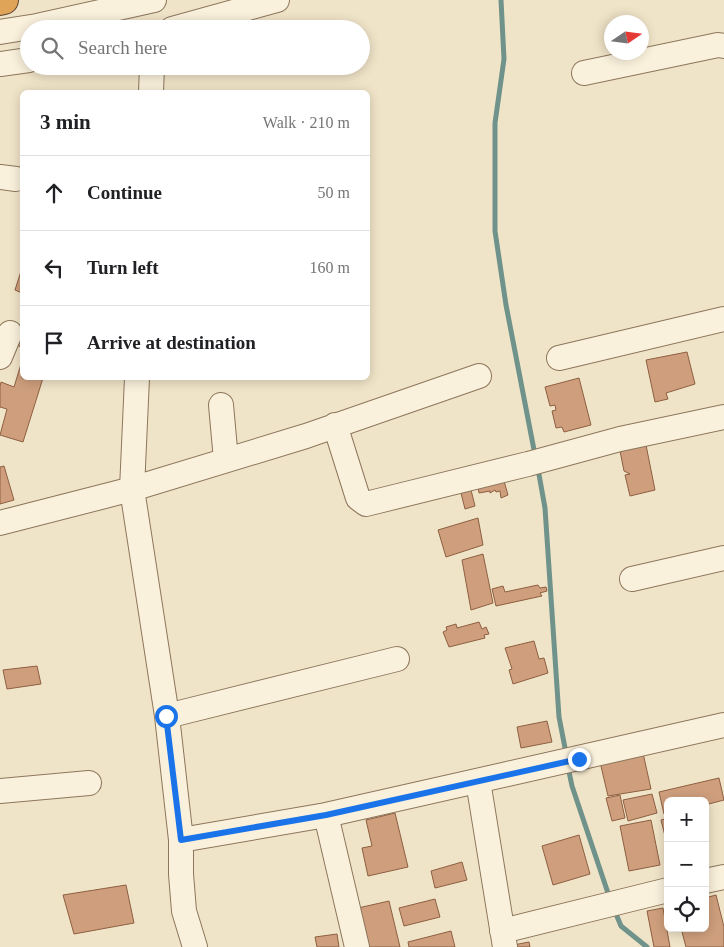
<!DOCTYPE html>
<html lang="en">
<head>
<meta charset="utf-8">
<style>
	:root { --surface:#fff; --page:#f2f2f2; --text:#202124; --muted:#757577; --line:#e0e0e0 }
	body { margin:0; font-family:Georgia,serif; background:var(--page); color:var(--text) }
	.controls { position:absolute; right:15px; bottom:15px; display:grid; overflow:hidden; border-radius:8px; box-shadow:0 2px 12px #0003 }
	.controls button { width:45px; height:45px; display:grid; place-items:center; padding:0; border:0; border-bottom:1px solid var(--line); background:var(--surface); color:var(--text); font:25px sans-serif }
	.compass { position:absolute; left:604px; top:15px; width:45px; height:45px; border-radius:50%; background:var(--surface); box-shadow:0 2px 12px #0003; rotate:77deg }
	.stop { position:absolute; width:15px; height:15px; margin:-11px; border:4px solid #1a73e8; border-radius:50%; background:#fff }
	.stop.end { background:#1a73e8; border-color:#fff; box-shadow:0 1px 5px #0008 }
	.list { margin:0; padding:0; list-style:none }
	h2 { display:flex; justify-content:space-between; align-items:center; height:65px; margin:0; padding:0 20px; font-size:21px }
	h2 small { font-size:16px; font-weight:400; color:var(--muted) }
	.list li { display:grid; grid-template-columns:32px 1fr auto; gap:15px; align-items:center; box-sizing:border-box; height:75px; padding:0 20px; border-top:1px solid var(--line) }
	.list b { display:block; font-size:19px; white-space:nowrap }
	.list em { font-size:16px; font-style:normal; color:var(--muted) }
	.icon { flex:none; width:28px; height:28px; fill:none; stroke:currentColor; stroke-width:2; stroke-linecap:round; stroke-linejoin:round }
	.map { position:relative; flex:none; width:724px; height:947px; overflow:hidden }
	.search { position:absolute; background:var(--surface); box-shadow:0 2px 12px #0003; left:20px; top:20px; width:350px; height:55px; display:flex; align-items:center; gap:12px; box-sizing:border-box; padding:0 18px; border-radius:28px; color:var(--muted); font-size:19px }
	.panel { position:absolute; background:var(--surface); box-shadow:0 2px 12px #0003; left:20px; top:90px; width:350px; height:290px; border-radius:8px }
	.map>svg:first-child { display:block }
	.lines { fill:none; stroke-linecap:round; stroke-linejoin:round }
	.stream { stroke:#6f938a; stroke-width:5 }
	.building { fill:#cf9f7d; stroke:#8d5f41 }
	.minor-casing { stroke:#8d765c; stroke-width:26 }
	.highway-casing { stroke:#5b4430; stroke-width:30 }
	.minor { stroke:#faf1dc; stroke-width:24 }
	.highway { stroke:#e0a458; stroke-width:28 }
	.route { stroke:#1a73e8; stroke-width:6 }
</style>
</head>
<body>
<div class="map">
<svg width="724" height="947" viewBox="0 0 724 947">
	<rect width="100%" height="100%" fill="#f0e4c8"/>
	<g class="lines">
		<path class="stream" d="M 501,0 L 504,59 L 495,123 L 495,231 L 506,305 L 535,455
			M 538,469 L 545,508 L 559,717 L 566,753
			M 568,767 L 572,786 L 610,899
			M 614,909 L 621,926 L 647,947"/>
	</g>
	<path class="building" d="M 22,268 L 22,293 L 15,290 Z
		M 22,323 L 22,347 L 15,345 Z
		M 687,352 L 695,384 L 666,393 L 668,399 L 655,402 L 646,360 Z
		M 22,361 L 22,378 L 43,378 L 23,442 L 0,435 L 7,409 L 0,407 L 0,386 L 1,382 L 14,387 Z
		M 579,378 L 591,425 L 564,432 L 562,427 L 556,428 L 552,411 L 556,410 L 555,405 L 550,406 L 545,387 Z
		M 646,445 L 655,490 L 630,496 L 625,475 L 630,474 L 624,471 L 620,451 Z
		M 4,466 L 14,500 L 0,504 L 0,467 Z
		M 504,481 L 508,495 L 501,498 L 500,491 L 496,492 L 495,490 L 490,493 L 490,491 L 479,493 L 478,486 Z
		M 471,490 L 475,506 L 465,509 L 461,493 Z
		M 478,518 L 483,545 L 446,557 L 438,530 Z
		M 483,554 L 493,603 L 471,610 L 462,560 Z
		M 538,585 L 540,588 L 546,587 L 547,591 L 540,593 L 542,596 L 496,606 L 492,589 L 503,586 L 505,592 Z
		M 479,622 L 482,629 L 486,627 L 489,634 L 484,635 L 485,638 L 449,647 L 443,632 L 447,630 L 446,627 L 456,624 L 457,628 Z
		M 534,641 L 539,659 L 544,658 L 548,673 L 513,684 L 509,670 L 512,669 L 505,648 Z
		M 37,666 L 41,684 L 7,689 L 3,670 Z
		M 547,721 L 552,742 L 521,748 L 517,727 Z
		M 643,753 L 651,789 L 608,796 L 600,762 Z
		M 719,778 L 724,800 L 705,805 L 705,801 L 668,801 L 668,813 L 664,814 L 659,792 Z
		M 652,794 L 657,813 L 628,821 L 623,800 Z
		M 620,795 L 625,818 L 612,821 L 606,798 Z
		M 395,813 L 408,867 L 368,876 L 362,848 L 372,846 L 366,820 Z
		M 668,818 L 668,848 L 661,820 Z
		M 651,820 L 660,865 L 629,871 L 620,826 Z
		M 579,835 L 590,874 L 553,885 L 542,846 Z
		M 462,862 L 467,880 L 435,888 L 431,871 Z
		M 126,885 L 134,923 L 74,934 L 63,895 Z
		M 716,895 L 724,927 L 724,947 L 686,947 L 681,928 L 705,928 L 705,898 Z
		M 435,899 L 440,917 L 404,926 L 399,908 Z
		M 389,901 L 400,947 L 368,947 L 358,908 Z
		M 663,908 L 670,947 L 654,947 L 647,911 Z
		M 451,931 L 455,947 L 409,947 L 408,942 Z
		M 337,934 L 339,947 L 317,947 L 315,937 Z
		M 529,942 L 530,947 L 508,947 L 508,946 Z"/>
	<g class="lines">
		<defs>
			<path id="minor" d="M 172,29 L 277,0
				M 0,32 L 37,26 L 154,0
				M 0,64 L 29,60
				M 584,73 L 718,45 L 724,46
				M 151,92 L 152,66
				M 0,177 L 16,179
				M 0,357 L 10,333
				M 559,358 L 724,319
				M 137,378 L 132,489 L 167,716 L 181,840 L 181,874 L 184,911 L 195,947
				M 221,405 L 226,460
				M 335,425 L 358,498 L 366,504 L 528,464 L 620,439 L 724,417
				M 0,523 L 132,489 L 306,436 L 479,376
				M 632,579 L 724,558
				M 167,716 L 397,659
				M 478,781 L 505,947
				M 0,791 L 89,783
				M 326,815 L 357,947
				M 181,840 L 326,815 L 724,725
				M 705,881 L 724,877
				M 502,931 L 668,890"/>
			<path id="highway" d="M 0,1 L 4,0"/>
		</defs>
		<use href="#minor" class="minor-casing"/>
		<use href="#highway" class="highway-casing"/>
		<use href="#minor" class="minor"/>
		<use href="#highway" class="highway"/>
	</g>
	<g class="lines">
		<path class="route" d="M 166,716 L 181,840 L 326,815 L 579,759"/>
	</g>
</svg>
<div class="controls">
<button>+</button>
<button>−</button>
<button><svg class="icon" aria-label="locate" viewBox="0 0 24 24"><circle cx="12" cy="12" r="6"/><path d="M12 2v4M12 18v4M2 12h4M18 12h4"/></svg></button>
</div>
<svg class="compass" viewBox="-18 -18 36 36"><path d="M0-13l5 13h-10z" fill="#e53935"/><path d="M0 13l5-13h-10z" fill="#757577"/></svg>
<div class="stop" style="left:166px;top:716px"></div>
<div class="stop end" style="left:579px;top:759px"></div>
<div class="search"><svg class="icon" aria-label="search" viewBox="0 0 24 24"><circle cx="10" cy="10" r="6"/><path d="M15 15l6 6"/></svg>Search here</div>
<section class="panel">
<h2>3 min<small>Walk · 210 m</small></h2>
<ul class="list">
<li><svg class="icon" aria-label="ahead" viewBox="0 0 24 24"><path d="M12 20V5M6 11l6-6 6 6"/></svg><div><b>Continue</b></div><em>50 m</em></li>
<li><svg class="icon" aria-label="left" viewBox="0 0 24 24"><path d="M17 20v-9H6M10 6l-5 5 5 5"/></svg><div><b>Turn left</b></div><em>160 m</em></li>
<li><svg class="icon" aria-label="arrive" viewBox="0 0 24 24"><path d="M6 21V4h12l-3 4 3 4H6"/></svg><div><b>Arrive at destination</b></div></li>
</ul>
</section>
</div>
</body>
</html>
